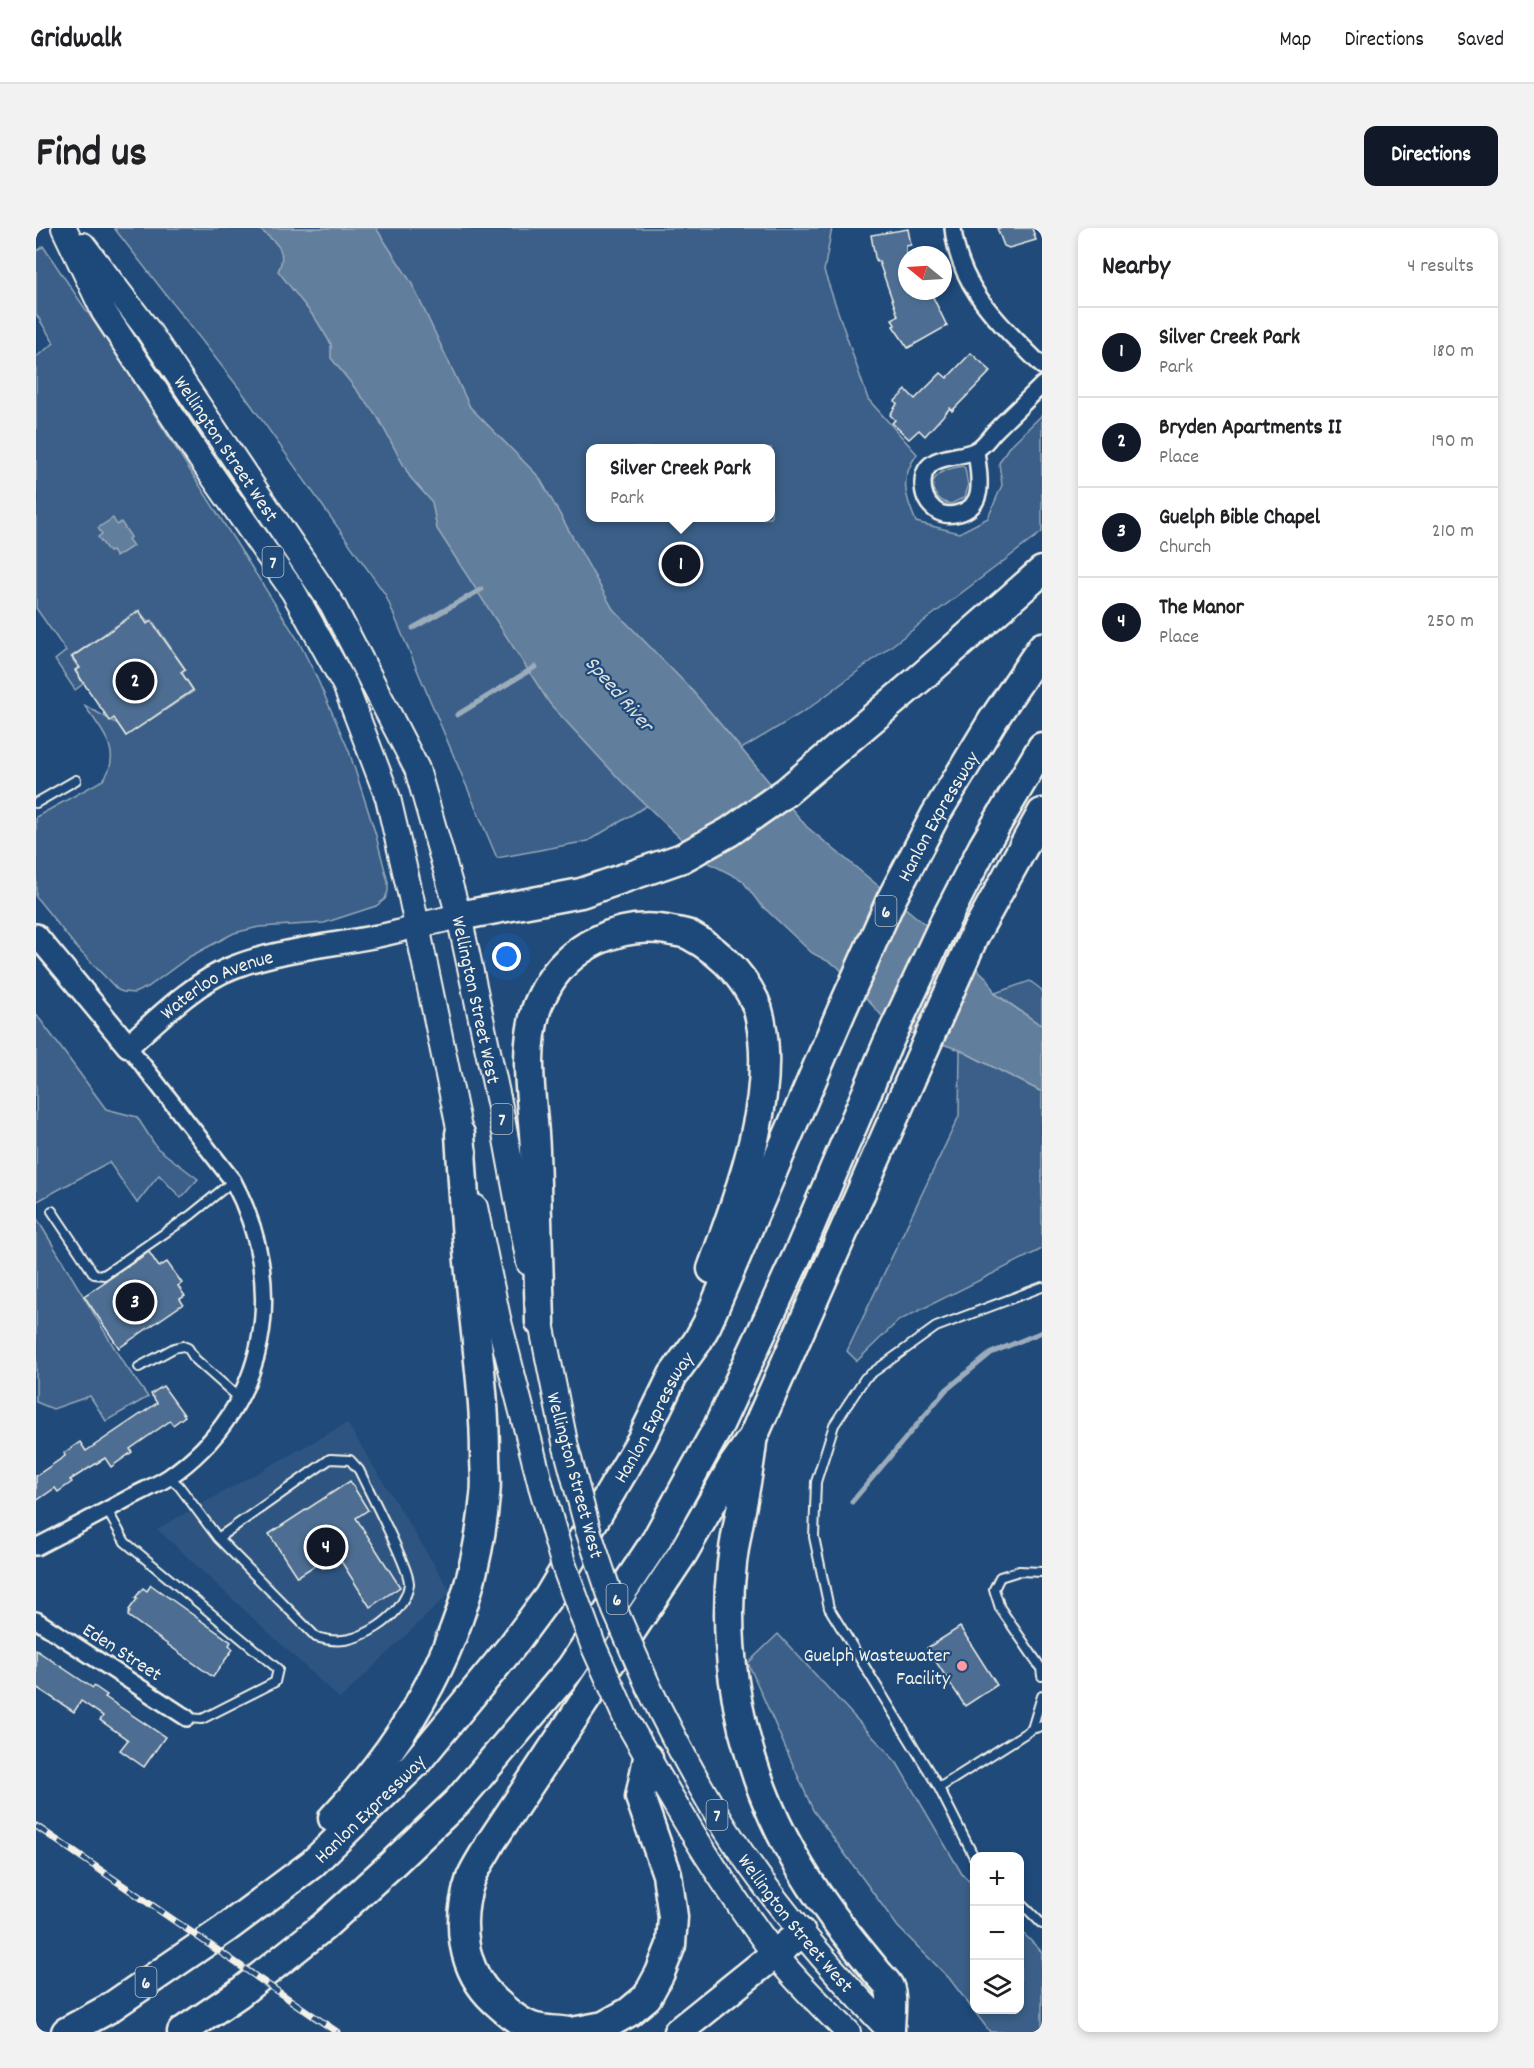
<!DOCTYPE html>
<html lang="en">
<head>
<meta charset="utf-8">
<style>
	:root { --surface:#fff; --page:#f2f2f2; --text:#202124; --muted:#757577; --line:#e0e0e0; --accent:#111827 }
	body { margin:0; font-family:Dekko,sans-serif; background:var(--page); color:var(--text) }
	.controls { position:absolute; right:18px; bottom:18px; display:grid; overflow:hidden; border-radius:12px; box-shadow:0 3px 9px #0003 }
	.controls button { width:54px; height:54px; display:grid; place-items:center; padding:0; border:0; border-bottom:2px solid var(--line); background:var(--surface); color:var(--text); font:30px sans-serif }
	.compass { position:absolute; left:862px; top:18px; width:54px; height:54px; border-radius:50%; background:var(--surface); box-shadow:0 3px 9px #0003; rotate:288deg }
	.you { position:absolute; left:471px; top:729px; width:21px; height:21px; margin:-15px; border:4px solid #fff; border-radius:50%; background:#1a73e8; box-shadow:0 0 0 9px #1a73e833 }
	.badge { display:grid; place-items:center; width:39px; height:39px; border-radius:50%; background:var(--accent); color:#fff; font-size:20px; font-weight:700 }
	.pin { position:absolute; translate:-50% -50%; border:3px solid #fff; box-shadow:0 2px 6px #0006 }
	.popup { position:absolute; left:550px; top:216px; width:189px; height:78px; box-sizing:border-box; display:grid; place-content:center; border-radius:12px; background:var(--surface); filter:drop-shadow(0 2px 4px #0005); font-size:20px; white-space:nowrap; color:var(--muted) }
	.popup b { font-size:22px; color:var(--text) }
	.popup::after { content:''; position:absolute; left:50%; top:100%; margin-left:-12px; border:12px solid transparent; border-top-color:var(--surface) }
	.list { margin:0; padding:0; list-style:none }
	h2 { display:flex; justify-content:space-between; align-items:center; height:78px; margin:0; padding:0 24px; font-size:26px }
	h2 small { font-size:20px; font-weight:400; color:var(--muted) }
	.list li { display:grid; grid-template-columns:39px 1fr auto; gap:18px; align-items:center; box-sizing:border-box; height:90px; padding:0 24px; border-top:2px solid var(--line) }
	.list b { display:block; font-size:22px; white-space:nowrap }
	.list p { margin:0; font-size:20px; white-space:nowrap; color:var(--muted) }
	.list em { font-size:20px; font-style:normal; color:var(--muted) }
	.icon { flex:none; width:33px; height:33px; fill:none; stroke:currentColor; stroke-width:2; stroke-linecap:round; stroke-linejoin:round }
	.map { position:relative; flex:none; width:1006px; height:1804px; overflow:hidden; border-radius:12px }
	header { display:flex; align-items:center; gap:36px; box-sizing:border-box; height:84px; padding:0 30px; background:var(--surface); border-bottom:2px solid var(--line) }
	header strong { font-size:28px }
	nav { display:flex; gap:33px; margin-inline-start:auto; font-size:21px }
	.intro { display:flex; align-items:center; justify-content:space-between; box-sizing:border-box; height:144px; padding:0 36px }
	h1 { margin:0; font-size:42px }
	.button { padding:15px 27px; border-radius:12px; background:var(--accent); color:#fff; font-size:21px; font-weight:700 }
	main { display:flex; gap:36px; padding:0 36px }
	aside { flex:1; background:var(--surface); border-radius:12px; box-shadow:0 3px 9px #0003 }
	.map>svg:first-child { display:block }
	.built { fill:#2d5581 }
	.green { fill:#3a5f88; stroke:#97a8b8; stroke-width:1.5; fill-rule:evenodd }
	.water { fill:#627e9d; stroke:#9cacbb; stroke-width:1.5 }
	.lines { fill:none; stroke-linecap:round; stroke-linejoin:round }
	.stream { stroke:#9cacbb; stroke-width:5 }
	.building { fill:#4d6e92; stroke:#f4f1e8; stroke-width:1.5 }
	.lane-casing { stroke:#f4f1e8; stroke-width:12 }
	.street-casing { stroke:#f4f1e8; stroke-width:20 }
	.secondary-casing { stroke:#f4f1e8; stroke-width:26 }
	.primary-casing { stroke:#f4f1e8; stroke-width:28 }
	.highway-casing { stroke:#f4f1e8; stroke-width:33 }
	.lane { stroke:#1f4a7a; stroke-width:8 }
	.street { stroke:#1f4a7a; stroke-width:15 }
	.secondary { stroke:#1f4a7a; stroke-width:21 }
	.primary { stroke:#1f4a7a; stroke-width:24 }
	.highway { stroke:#1f4a7a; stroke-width:28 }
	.rail-casing { stroke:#f4f1e8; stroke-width:7 }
	.rail { stroke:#1f4a7a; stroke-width:4.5; stroke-dasharray:14; stroke-linecap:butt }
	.primary-bridge-casing { stroke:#f4f1e8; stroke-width:28; stroke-linecap:butt }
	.primary-bridge { stroke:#1f4a7a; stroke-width:24 }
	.poi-dot { fill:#ff9aa2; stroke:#1f4a7a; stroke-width:2 }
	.labels { text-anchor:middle; stroke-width:4.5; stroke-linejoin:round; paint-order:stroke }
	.shield { fill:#1f4a7a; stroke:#b4bfc7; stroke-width:1.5 }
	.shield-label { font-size:18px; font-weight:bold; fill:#f4f1e8 }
	.street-label { font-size:20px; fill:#f4f1e8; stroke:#1f4a7a }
	.poi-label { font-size:20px; fill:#f4f1e8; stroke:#1f4a7a; text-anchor:end }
	.water-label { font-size:21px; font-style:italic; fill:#dee0dd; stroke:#1f4a7a }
</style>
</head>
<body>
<header>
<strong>Gridwalk</strong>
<nav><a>Map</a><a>Directions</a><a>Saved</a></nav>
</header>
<div class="intro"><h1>Find us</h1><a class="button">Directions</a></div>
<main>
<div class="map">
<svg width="1006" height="1804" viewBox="0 0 1006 1804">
	<rect width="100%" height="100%" fill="#1f4a7a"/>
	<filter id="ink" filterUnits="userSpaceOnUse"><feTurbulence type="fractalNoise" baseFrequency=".0167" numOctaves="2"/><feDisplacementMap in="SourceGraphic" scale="12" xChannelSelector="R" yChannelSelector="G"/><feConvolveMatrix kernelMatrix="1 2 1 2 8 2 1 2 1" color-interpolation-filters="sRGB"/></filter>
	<g filter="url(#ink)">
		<path class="built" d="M 311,1195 L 415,1364 L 304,1471 L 121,1301 Z"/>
		<path class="green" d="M 78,0 L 796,0 L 788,43 L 832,171 L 881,226 C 863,252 869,266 880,294 L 923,305 L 952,290 L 966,257 L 963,235 L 972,220 L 1006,187 L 1006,304 L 772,481 L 552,613 L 461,630 L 349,366 L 206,164 ZM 555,220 L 735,220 L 735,290 L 555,290 Z
			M 7,18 L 87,137 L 262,412 L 280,448 L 313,523 L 339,604 L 352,654 L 352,663 L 349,671 L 340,678 L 288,695 L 223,699 L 198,705 L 153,729 L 112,759 L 98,765 L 87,764 L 82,762 L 41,720 L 0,669 L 0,589 L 67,552 C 88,525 65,501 48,477 L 82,496 L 90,508 L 158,463 L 146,445 L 150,442 L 116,392 L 112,394 L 103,382 L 35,429 L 42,439 L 39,443 L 47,456 L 39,462 L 19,432 L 30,423 L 0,380 L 0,129 L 18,115 L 0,86 L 0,24 Z
			M 926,238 L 929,240 L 932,258 L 929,269 L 915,276 C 902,274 889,259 902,247 C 908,241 919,240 926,238 Z
			M 994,753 L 1006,762 L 1006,798 L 959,765 Z
			M 0,786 L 70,881 L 101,889 L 121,920 L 162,951 L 145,970 L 123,947 L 101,975 L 73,934 L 0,974 Z
			M 924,822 L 1006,864 L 1006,1021 L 862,1093 L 821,1133 L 811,1123 L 923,888 Z
			M 0,989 L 85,1131 L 112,1169 L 70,1193 L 54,1168 L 17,1181 L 0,1174 Z
			M 742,1406 L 861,1535 L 926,1646 L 938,1658 L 938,1782 L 984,1782 L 984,1702 L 1006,1724 L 1006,1804 L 954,1804 L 913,1750 L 862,1699 L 777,1582 L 712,1435 Z"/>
		<path class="water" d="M 222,0 L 340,0 L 375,54 L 434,179 L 503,249 L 577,381 L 654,460 L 771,599 L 919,721 L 952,751 L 959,766 L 1006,798 L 1006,864 L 924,822 L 856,799 L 801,738 L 776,725 L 723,675 L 706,652 L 667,632 L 586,554 L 514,476 L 401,301 L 396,274 L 374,249 L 341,188 L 295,130 L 295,116 L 281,93 L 242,43 C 253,21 238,13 222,0 Z
			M 77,290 L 81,297 L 85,294 L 95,309 L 92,311 L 97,318 L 80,329 L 76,323 L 73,324 L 62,309 L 66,306 L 62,300 Z"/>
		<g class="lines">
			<path class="stream" d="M 377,400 L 446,361
				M 421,487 L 499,439
				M 816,1274 L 910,1162 L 955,1125 L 1006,1104"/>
		</g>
		<path class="building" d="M 961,0 L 996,0 L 1000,12 L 973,20 L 968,18 Z
			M 872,1 L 875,17 L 870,18 L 871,63 L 894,63 L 911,98 L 872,120 L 857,98 L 859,97 L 856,91 L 862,88 L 843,34 L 841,34 L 839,29 L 835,7 Z
			M 935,125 L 955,143 L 916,183 L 914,180 L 889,208 L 883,202 L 873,211 L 856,195 L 859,192 L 854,187 L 861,176 L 859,173 L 870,162 L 879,171 L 905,145 L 911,150 Z
			M 103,383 L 111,396 L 115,393 L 149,441 L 145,444 L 157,462 L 90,508 L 78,490 L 74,493 L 53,463 L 39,442 L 44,440 L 36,429 Z
			M 113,1024 L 123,1039 L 131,1034 L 146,1055 L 142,1058 L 149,1068 L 144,1071 L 147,1076 L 83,1120 L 48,1068 Z
			M 127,1158 L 149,1188 L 137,1197 L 134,1193 L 94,1221 L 96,1224 L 75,1239 L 69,1230 L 34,1252 L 36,1254 L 22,1264 L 19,1260 L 0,1273 L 0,1248 L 29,1228 L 28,1225 L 44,1214 L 50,1223 L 121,1175 L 115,1166 Z
			M 314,1253 L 332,1282 L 320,1290 L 364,1359 L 334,1379 L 305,1333 L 299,1338 L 297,1335 L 287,1340 L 284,1334 L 261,1349 L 233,1306 Z
			M 115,1357 L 195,1414 L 193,1417 L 197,1421 L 177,1449 L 92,1388 L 94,1383 L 93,1382 L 101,1371 L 99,1370 L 107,1360 L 111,1363 Z
			M 924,1399 L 961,1457 L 929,1478 L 891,1420 Z
			M 0,1422 L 57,1460 L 58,1458 L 71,1467 L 69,1469 L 129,1509 L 108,1539 L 84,1522 L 92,1512 L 64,1492 L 67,1488 L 45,1473 L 38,1484 L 0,1459 Z"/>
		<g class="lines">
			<defs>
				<path id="lane" d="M 0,575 L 40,552
					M 16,983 L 58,1046 L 68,1047 L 155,987 L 197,953
					M 103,1139 L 138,1120 L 147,1118 L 152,1120 L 159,1131 L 203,1170
					M 133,1249 L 143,1258 L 182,1310 L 280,1409 C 303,1416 320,1412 341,1399 C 355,1390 371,1374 373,1356 C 374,1341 332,1261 323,1242 L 314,1232 L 294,1231 L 182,1310
					M 71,1282 L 89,1314 L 242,1441 L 239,1454 L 166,1491 L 151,1490
					M 1006,1344 L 983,1343 L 964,1349 L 958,1361 L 964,1380 L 1005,1440 L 1006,1448
					M 996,1501 L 1006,1468
					M 903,1560 L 996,1501 L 1006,1498
					M 938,1629 L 903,1560 L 793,1380 L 778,1309 L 780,1254 L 798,1197 L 829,1150 L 900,1099 L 1006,1059
					M 984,1674 L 1006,1696"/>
				<path id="street" d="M 917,0 C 923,62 966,97 1006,138
					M 940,222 C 942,245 952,277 923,285 C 914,288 904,287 897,280 C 889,273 887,265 887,255 C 887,224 923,232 940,222 C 948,218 954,208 960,202 C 975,187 991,172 1006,157
					M 0,1319 C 31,1303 62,1287 93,1270 C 106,1263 121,1257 133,1249 C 234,1179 252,1057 197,953 L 92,818
					M 0,1392 L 151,1490"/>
				<g id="secondary">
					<path id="s1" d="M 0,707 L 92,818 C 122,791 160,753 198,739 C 254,717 322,717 381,698"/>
				</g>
				<g id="primary">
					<path d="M 28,0 L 68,84 L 164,230 L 257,363 L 309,457 L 352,570 L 375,669 L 428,924"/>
					<path id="s2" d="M 47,17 L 111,101 L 296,376 L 381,541 L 423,688 L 464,879 L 493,1035"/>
					<path d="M 381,698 L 423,688"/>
					<path d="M 439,979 L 462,1090 L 505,1258"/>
					<path d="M 501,1075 L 530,1219"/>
					<path id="s3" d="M 613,1460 C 637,1509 662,1557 691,1603 C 738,1676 795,1742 855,1804"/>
					<path d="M 591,1493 C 636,1572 682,1651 737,1724 C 759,1752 786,1779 812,1804"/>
				</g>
				<g id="highway">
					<path d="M 423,688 L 545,665 L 646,630 L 693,604 L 750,564 L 888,447 L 1006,343"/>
					<path d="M 504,1094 C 502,1037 501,979 499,922 C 497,872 486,832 500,782 C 502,775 506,768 509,762 C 532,718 583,694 631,702 C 638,704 646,704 653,707 C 670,716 686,728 699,743 C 710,756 721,773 724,790 C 741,870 703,966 676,1041"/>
					<path d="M 716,1214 C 712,1255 701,1294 696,1335 C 687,1411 699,1492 727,1564 C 743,1606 766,1646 793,1683 C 808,1704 825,1724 841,1744 C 845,1749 853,1756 854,1762 C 857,1774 854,1791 854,1803"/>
					<path d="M 297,1590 C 382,1500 438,1393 449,1268 C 451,1255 449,1241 449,1227 C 449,1169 440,1113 435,1055 C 430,1006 427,956 424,906"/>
					<path id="s4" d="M 30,1804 L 72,1781 L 189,1701 L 276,1636 L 379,1536 L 476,1418 L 513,1368 L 605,1213 L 637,1147 L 661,1114 L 671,1096 L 805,784 L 855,672 L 900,586 L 957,492 L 1006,419"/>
					<path d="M 146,1804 L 202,1766 L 287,1699 L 355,1637 L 422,1573 L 535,1440 L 619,1314 L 681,1201 L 763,1024 L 851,817 L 908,695 L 947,619 L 1006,519"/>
					<path d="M 533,1804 C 521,1802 507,1803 496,1799 C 482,1794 470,1783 459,1773 C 425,1742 420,1693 435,1650 C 440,1638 449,1626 455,1614 L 647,1325 L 698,1236 L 717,1209 L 938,708 L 1006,585"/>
					<path d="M 536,1804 L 568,1798 L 593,1784 L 611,1769 L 624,1745 L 635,1717 L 637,1689 L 631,1646 L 604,1569 L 612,1530"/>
					<path d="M 642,1804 L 765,1705"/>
				</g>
			</defs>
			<use href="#lane" class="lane-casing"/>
			<use href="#street" class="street-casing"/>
			<use href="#secondary" class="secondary-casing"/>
			<use href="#primary" class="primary-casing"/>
			<use href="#highway" class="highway-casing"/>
			<use href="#lane" class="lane"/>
			<use href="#street" class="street"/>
			<use href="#secondary" class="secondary"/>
			<use href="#primary" class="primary"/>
			<use href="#highway" class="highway"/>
			<defs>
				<path id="rail" d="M 0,1598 L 301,1804"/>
			</defs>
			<use href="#rail" class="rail-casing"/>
			<use href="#rail" class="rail"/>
			<defs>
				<path id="primary-bridge" d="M 530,1219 L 552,1302 L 579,1382 L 613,1460
					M 505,1258 L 528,1338 L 557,1417 L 591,1493"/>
			</defs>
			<use href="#primary-bridge" class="primary-bridge-casing"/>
			<use href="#primary-bridge" class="primary-bridge"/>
		</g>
	</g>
	<circle class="poi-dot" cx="926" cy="1438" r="6"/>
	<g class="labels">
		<g class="shield">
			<rect x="226.5" y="319" width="21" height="30" rx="4.5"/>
			<rect x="839.5" y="668" width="21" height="30" rx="4.5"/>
			<rect x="455.5" y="876" width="21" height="30" rx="4.5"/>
			<rect x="570.5" y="1356" width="21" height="30" rx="4.5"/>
			<rect x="670.5" y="1572" width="21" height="30" rx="4.5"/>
			<rect x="99.5" y="1739" width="21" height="30" rx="4.5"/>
		</g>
		<g class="shield-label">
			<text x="237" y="340">7</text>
			<text x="850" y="689">6</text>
			<text x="466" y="897">7</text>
			<text x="581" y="1377">6</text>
			<text x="681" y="1593">7</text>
			<text x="110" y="1760">6</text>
		</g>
		<g class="street-label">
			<text dy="7" stroke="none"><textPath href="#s2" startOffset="249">Wellington Street West</textPath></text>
			<text dy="7" stroke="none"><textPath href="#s4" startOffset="1530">Hanlon Expressway</textPath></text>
			<text dy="7" stroke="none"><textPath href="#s1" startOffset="254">Waterloo Avenue</textPath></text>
			<text dy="7" stroke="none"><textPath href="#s2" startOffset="861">Wellington Street West</textPath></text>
			<text dy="7" stroke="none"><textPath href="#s4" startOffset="864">Hanlon Expressway</textPath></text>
			<text transform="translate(540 1247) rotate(75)" y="7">Wellington Street West</text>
			<text transform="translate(87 1423) rotate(33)" y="7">Eden Street</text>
			<text dy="7" stroke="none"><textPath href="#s4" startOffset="378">Hanlon Expressway</textPath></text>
			<text dy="7" stroke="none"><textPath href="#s3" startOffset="278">Wellington Street West</textPath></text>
		</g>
		<g class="poi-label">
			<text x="914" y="1433">Guelph Wastewater<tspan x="914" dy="23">Facility</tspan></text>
		</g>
		<g class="water-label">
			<text transform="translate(584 465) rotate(49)" y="7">Speed River</text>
		</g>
	</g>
</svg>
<div class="controls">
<button>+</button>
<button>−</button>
<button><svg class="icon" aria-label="layers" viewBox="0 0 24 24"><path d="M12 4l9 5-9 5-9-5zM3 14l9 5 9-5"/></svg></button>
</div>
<svg class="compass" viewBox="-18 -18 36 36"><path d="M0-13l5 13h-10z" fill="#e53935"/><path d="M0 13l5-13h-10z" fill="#757577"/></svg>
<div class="you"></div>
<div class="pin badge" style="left:645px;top:336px">1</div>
<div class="popup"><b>Silver Creek Park</b>Park</div>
<div class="pin badge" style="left:99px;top:453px">2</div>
<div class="pin badge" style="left:99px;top:1074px">3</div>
<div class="pin badge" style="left:290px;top:1319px">4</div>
</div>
<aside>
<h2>Nearby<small>4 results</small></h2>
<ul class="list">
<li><span class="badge">1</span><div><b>Silver Creek Park</b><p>Park</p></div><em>180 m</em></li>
<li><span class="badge">2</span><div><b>Bryden Apartments II</b><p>Place</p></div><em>190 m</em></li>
<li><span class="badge">3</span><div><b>Guelph Bible Chapel</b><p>Church</p></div><em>210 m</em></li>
<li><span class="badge">4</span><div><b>The Manor</b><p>Place</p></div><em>250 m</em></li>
</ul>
</aside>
</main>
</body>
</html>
